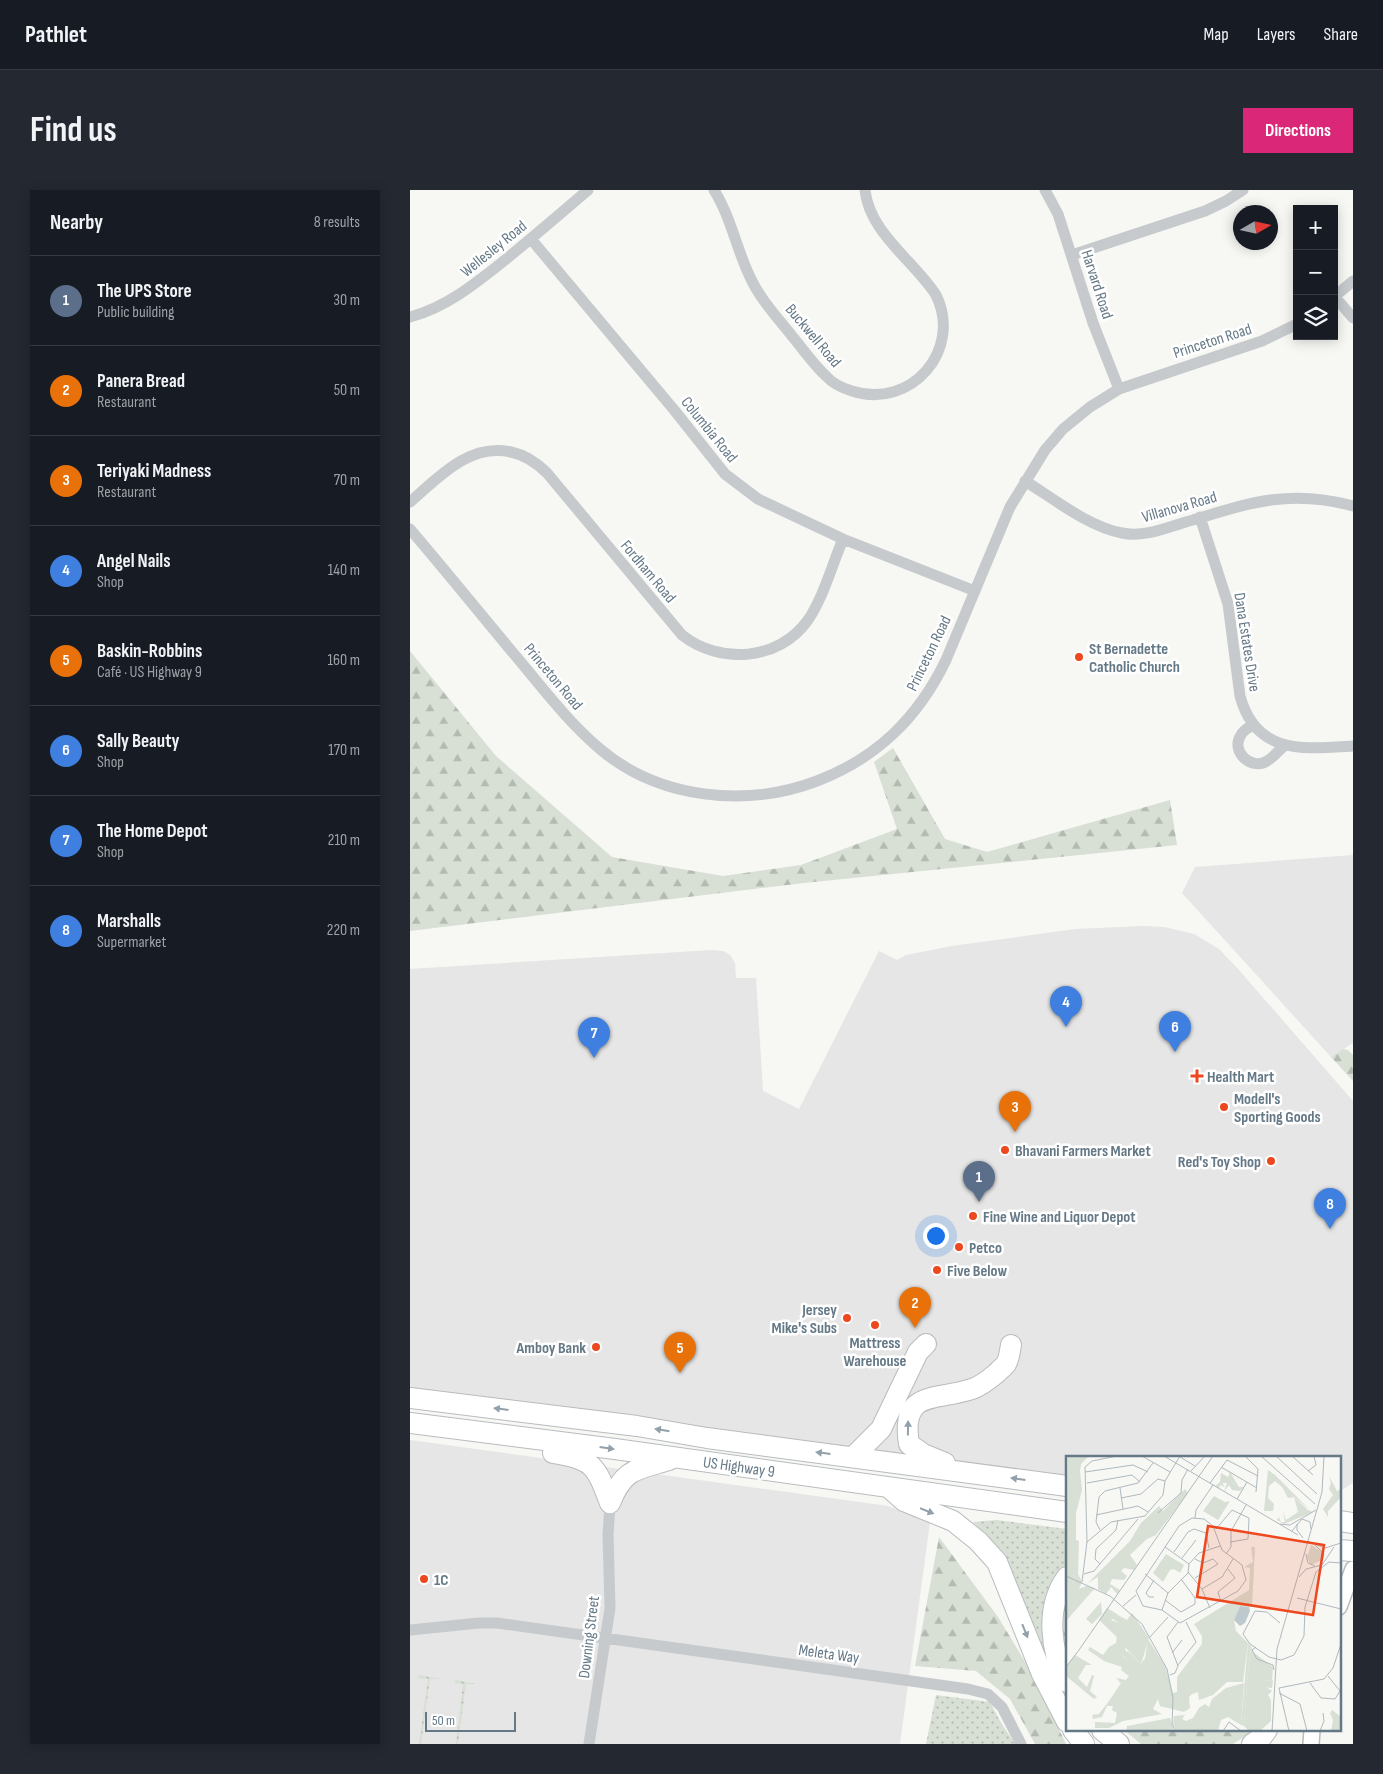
<!DOCTYPE html>
<html lang="en">
<head>
<meta charset="utf-8">
<style>
	:root { --surface:#171b24; --page:#242831; --text:#f1f3f6; --muted:#9ea1a6; --line:#363941; --accent:#db2777 }
	body { margin:0; font-family:"Sofia Sans Condensed",sans-serif; background:var(--page); color:var(--text) }
	.controls { position:absolute; right:15px; top:15px; display:grid; overflow:hidden; border-radius:0px; box-shadow:0 2px 12px #0003 }
	.controls button { width:45px; height:45px; display:grid; place-items:center; padding:0; border:0; border-bottom:1px solid var(--line); background:var(--surface); color:var(--text); font:25px sans-serif }
	.compass { position:absolute; left:823px; top:15px; width:45px; height:45px; border-radius:50%; background:var(--surface); box-shadow:0 2px 12px #0003; rotate:81deg }
	.scale { position:absolute; left:15px; bottom:12px; width:91px; box-sizing:border-box; padding-left:5px; border:2px solid #647886; border-top:0; font-size:14px; line-height:18px; white-space:nowrap; color:#647886; -webkit-text-stroke:4px #fff; paint-order:stroke }
	.you { position:absolute; left:525px; top:1045px; width:18px; height:18px; margin:-12px; border:4px solid #fff; border-radius:50%; background:#1a73e8; box-shadow:0 0 0 8px #1a73e833 }
	.badge { display:grid; place-items:center; width:32px; height:32px; border-radius:50%; background:var(--accent); color:#fff; font-size:16px; font-weight:700 }
	.pin { position:absolute; translate:-50% -41px; filter:drop-shadow(0 1px 2px #0008) }
	.pin::after { content:''; position:absolute; top:26px; width:18px; height:15px; background:inherit; clip-path:polygon(0 0,100% 0,50% 100%) }
	.list { margin:0; padding:0; list-style:none }
	h2 { display:flex; justify-content:space-between; align-items:center; height:65px; margin:0; padding:0 20px; font-size:21px }
	h2 small { font-size:16px; font-weight:400; color:var(--muted) }
	.list li { display:grid; grid-template-columns:32px 1fr auto; gap:15px; align-items:center; box-sizing:border-box; height:90px; padding:0 20px; border-top:1px solid var(--line) }
	.list b { display:block; font-size:19px; white-space:nowrap }
	.list p { margin:0; font-size:16px; white-space:nowrap; color:var(--muted) }
	.list em { font-size:16px; font-style:normal; color:var(--muted) }
	.icon { flex:none; width:28px; height:28px; fill:none; stroke:currentColor; stroke-width:2; stroke-linecap:round; stroke-linejoin:round }
	.map { position:relative; flex:none; width:943px; height:1554px; overflow:hidden; border-radius:0px }
	header { display:flex; align-items:center; gap:30px; box-sizing:border-box; height:70px; padding:0 25px; background:var(--surface); border-bottom:1px solid var(--line) }
	header strong { font-size:24px }
	nav { display:flex; gap:28px; margin-inline-start:auto; font-size:18px }
	.intro { display:flex; align-items:center; justify-content:space-between; box-sizing:border-box; height:120px; padding:0 30px }
	h1 { margin:0; font-size:35px }
	.button { padding:12px 22px; border-radius:0px; background:var(--accent); color:#fff; font-size:18px; font-weight:700 }
	main { display:flex; gap:30px; padding:0 30px }
	aside { flex:1; background:var(--surface); border-radius:0px; box-shadow:0 2px 12px #0003 }
	.map>svg:first-child { display:block }
	.built { fill:#e5e6e5 }
	.grass { fill:url(#grass-dots) }
	.forest { fill:url(#forest-firs) }
	.lines { fill:none; stroke-linecap:round; stroke-linejoin:round }
	.secondary-casing { stroke:#b6bcc0; stroke-width:18 }
	.highway-casing { stroke:#b8bcbf; stroke-width:22 }
	.street { stroke:#c6cacd; stroke-width:11 }
	.secondary { stroke:#fff; stroke-width:15 }
	.highway { stroke:#fff; stroke-width:20 }
	.oneway { fill:#92a0aa }
	.poi-dot { fill:#ed481e; stroke:#fff; stroke-width:2 }
	.labels { text-anchor:middle; stroke-width:5; stroke-linejoin:round; paint-order:stroke }
	.street-label { font-size:16px; fill:#647886; stroke:#fff }
	.poi-label { font-size:16px; font-weight:bold; fill:#647886; stroke:#fff; text-anchor:start }
	.inset-road { fill:none; stroke:#afb9be; stroke-width:1 }
	.view { fill:#ed481e; fill-opacity:0.15; stroke:#ed481e; stroke-width:2.5 }
	.inset-edge { fill:none; stroke:#647886; stroke-width:2.5 }
</style>
</head>
<body>
<header>
<strong>Pathlet</strong>
<nav><a>Map</a><a>Layers</a><a>Share</a></nav>
</header>
<div class="intro"><h1>Find us</h1><a class="button">Directions</a></div>
<main>
<aside>
<h2>Nearby<small>8 results</small></h2>
<ul class="list">
<li><span class="badge" style="background:#5c6f8a">1</span><div><b>The UPS Store</b><p>Public building</p></div><em>30 m</em></li>
<li><span class="badge" style="background:#e8710a">2</span><div><b>Panera Bread</b><p>Restaurant</p></div><em>50 m</em></li>
<li><span class="badge" style="background:#e8710a">3</span><div><b>Teriyaki Madness</b><p>Restaurant</p></div><em>70 m</em></li>
<li><span class="badge" style="background:#3f7fe0">4</span><div><b>Angel Nails</b><p>Shop</p></div><em>140 m</em></li>
<li><span class="badge" style="background:#e8710a">5</span><div><b>Baskin-Robbins</b><p>Café · US Highway 9</p></div><em>160 m</em></li>
<li><span class="badge" style="background:#3f7fe0">6</span><div><b>Sally Beauty</b><p>Shop</p></div><em>170 m</em></li>
<li><span class="badge" style="background:#3f7fe0">7</span><div><b>The Home Depot</b><p>Shop</p></div><em>210 m</em></li>
<li><span class="badge" style="background:#3f7fe0">8</span><div><b>Marshalls</b><p>Supermarket</p></div><em>220 m</em></li>
</ul>
</aside>
<div class="map">
<svg width="943" height="1554" viewBox="0 0 943 1554">
	<defs>
		<pattern id="grass-dots" width="8" height="8" patternUnits="userSpaceOnUse" patternTransform="scale(1.25)"><rect width="8" height="8" fill="#d8dfd4"/><path d="M2 2h.1M6 6h.1" fill="none" stroke="#b3bab2" stroke-width="1.8" stroke-linecap="round"/></pattern>
		<pattern id="forest-firs" width="22" height="20" patternUnits="userSpaceOnUse" patternTransform="scale(1.25)"><rect width="22" height="20" fill="#d8dfd4"/><path d="M5 1l3.5 6h-7zM16 11l3.5 6h-7z" fill="#b3bab2"/></pattern>
	</defs>
	<rect width="100%" height="100%" fill="#f7f7f4"/>
	<path class="built" d="M 943,665 L 943,853 L 921,867 L 772,703 L 785,677 Z
		M 734,736 L 754,737 L 784,744 L 809,759 L 829,780 L 943,911 L 943,1293 L 929,1302 L 929,1268 L 657,1268 L 657,1296 L 0,1208 L 0,779 L 302,760 L 313,761 L 320,765 L 325,773 L 326,788 L 346,788 L 353,901 L 389,919 L 469,761 L 487,770 L 496,765 L 542,756 L 665,739 Z
		M 0,1250 L 478,1316 L 520,1332 L 490,1554 L 0,1554 Z"/>
	<path class="grass" d="M 587,1330 L 657,1339 L 657,1377 L 645,1389 L 633,1461 L 595,1364 L 563,1332 Z
		M 10,1485 L 30,1489 L 20,1489 L 11,1554 L 9,1554 L 18,1489 L 9,1488 L 8,1486 Z
		M 46,1490 L 66,1494 L 56,1494 L 48,1554 L 46,1554 L 53,1494 L 45,1493 L 44,1491 Z
		M 526,1505 L 580,1512 L 590,1531 L 605,1554 L 516,1554 Z"/>
	<path class="forest" d="M 0,461 L 86,566 L 202,667 L 313,686 L 391,675 L 487,639 L 464,572 L 483,558 L 535,649 L 577,662 L 760,610 L 767,655 L 394,693 L 0,741 Z
		M 933,859 L 938,860 L 943,865 L 943,891 L 921,867 Z
		M 529,1347 L 588,1427 L 622,1483 L 656,1554 L 625,1554 L 600,1509 L 566,1481 L 505,1476 Z
		M 657,1401 L 657,1472 L 648,1429 Z
		M 714,1540 L 844,1540 L 823,1554 L 731,1554 Z"/>
	<g class="lines">
		<defs>
			<path id="secondary" d="M 929,1417 L 943,1379
				M 901,1554 L 902,1540"/>
			<path id="highway" d="M 0,1208 L 227,1236 L 297,1248 L 657,1296
				M 0,1233 L 205,1259 L 657,1322
				M 143,1263 C 184,1270 185,1274 200,1313
				M 443,1267 L 471,1239 L 508,1162 L 516,1154
				M 535,1273 L 513,1264 L 499,1254 C 490,1199 526,1211 562,1199 C 571,1196 581,1188 588,1182 C 590,1179 594,1177 596,1174 C 599,1169 600,1161 601,1155
				M 478,1297 L 494,1311 L 543,1331 L 568,1351 L 587,1372 L 632,1484 L 657,1532
				M 200,1313 C 214,1278 226,1280 259,1270
				M 929,1331 L 943,1333
				M 929,1360 L 943,1361
				M 657,1387 C 635,1417 640,1461 657,1492
				M 663,1540 L 674,1554
				M 692,1540 L 709,1554
				M 842,1554 L 851,1548 L 857,1540"/>
		</defs>
		<use href="#secondary" class="secondary-casing"/>
		<use href="#highway" class="highway-casing"/>
		<path class="street" d="M 304,0 C 321,27 326,58 340,87 C 350,109 367,127 382,146 C 393,159 403,174 416,186 C 423,194 432,198 442,201 C 501,220 553,160 526,105 C 504,71 459,42 455,0
			M 635,0 L 648,24 L 683,133 L 709,199
			M 121,49 L 265,221 L 315,284 L 348,309 L 433,349 L 565,401
			M 662,65 L 795,21 L 816,11 L 833,0
			M 924,107 L 943,91
			M 925,107 L 943,128
			M 0,127 C 37,117 66,93 95,70 C 123,47 150,24 178,0
			M 615,291 C 644,309 679,337 712,343 C 736,348 760,336 783,330 C 841,312 882,299 943,316
			M 0,312 C 29,287 59,253 101,262 C 115,265 127,273 137,283 L 272,445 C 310,475 369,471 398,430 C 414,406 422,375 433,349
			M 790,327 L 818,414 L 830,506 C 846,565 893,559 943,556
			M 0,339 C 35,380 69,422 104,464 C 131,496 157,531 190,559 C 249,609 336,618 407,591 C 467,568 508,528 536,470 L 600,317 L 635,260 L 653,239 L 680,217 L 709,199 L 852,151 L 887,134
			M 843,535 C 838,538 833,540 831,545 C 820,561 841,581 857,571 C 864,567 869,560 875,555
			M 0,1440 L 69,1433 L 87,1433 L 558,1499 L 578,1504 L 592,1517 L 611,1554
			M 179,1554 L 200,1418 L 198,1345 L 200,1313"/>
		<use href="#secondary" class="secondary"/>
		<use href="#highway" class="highway"/>
	</g>
	<defs><path id="oneway-solid" d="M-6-.8H1V-3.2L6.5 0L1 3.2V.8H-6Z" transform="scale(1.25)"/></defs>
	<g class="oneway">
		<use href="#oneway-solid" transform="translate(91 1219) rotate(-173)"/>
		<use href="#oneway-solid" transform="translate(498 1238) rotate(-89)"/>
		<use href="#oneway-solid" transform="translate(252 1240) rotate(-171)"/>
		<use href="#oneway-solid" transform="translate(197 1258) rotate(8)"/>
		<use href="#oneway-solid" transform="translate(413 1263) rotate(-173)"/>
		<use href="#oneway-solid" transform="translate(608 1289) rotate(-172)"/>
		<use href="#oneway-solid" transform="translate(517 1321) rotate(22)"/>
		<use href="#oneway-solid" transform="translate(615 1441) rotate(68)"/>
	</g>
	<g class="poi-dot">
		<circle cx="669" cy="467" r="5"/>
		<path d="M784.5 878.5h5v5h5v5h-5v5h-5v-5h-5v-5h5z"/>
		<circle cx="814" cy="917" r="5"/>
		<circle cx="595" cy="960" r="5"/>
		<circle cx="861" cy="971" r="5"/>
		<circle cx="563" cy="1026" r="5"/>
		<circle cx="549" cy="1057" r="5"/>
		<circle cx="527" cy="1080" r="5"/>
		<circle cx="437" cy="1128" r="5"/>
		<circle cx="465" cy="1135" r="5"/>
		<circle cx="186" cy="1157" r="5"/>
		<circle cx="14" cy="1389" r="5"/>
	</g>
	<g class="labels">
		<g class="street-label">
			<text transform="translate(83 58) rotate(-39)" y="6">Wellesley Road</text>
			<text transform="translate(688 94) rotate(72)" y="6">Harvard Road</text>
			<text transform="translate(404 145) rotate(50)" y="6">Buckwell Road</text>
			<text transform="translate(802 150) rotate(-18)" y="6">Princeton Road</text>
			<text transform="translate(300 239) rotate(51)" y="6">Columbia Road</text>
			<text transform="translate(769 316) rotate(-16)" y="6">Villanova Road</text>
			<text transform="translate(239 381) rotate(50)" y="6">Fordham Road</text>
			<text transform="translate(838 452) rotate(81)" y="6">Dana Estates Drive</text>
			<text transform="translate(518 463) rotate(-64)" y="6">Princeton Road</text>
			<text transform="translate(144 486) rotate(50)" y="6">Princeton Road</text>
			<text transform="translate(329 1276) rotate(8)" y="6">US Highway 9</text>
			<text transform="translate(178 1447) rotate(-83)" y="6">Downing Street</text>
			<text transform="translate(419 1463) rotate(8)" y="6">Meleta Way</text>
		</g>
		<g class="poi-label">
			<text x="679" y="464">St Bernadette<tspan x="679" dy="18">Catholic Church</tspan></text>
			<text x="797" y="892">Health Mart</text>
			<text x="824" y="914">Modell's<tspan x="824" dy="18">Sporting Goods</tspan></text>
			<text x="605" y="966">Bhavani Farmers Market</text>
			<text x="851" y="977" text-anchor="end">Red's Toy Shop</text>
			<text x="573" y="1032">Fine Wine and Liquor Depot</text>
			<text x="559" y="1063">Petco</text>
			<text x="537" y="1086">Five Below</text>
			<text x="427" y="1125" text-anchor="end">Jersey<tspan x="427" dy="18">Mike's Subs</tspan></text>
			<text x="465" y="1158" text-anchor="middle">Mattress<tspan x="465" dy="18">Warehouse</tspan></text>
			<text x="176" y="1163" text-anchor="end">Amboy Bank</text>
			<text x="24" y="1395">1C</text>
		</g>
	</g>
	<g transform="translate(656 1266)">
		<rect width="275" height="275" fill="#f7f7f4"/>
		<path d="M 215,29 L 242,54 L 247,56 L 218,68 L 211,64 L 213,61 L 215,66 L 219,66 L 217,55 L 220,64 L 232,56 L 228,41 L 222,42 ZM 100,98 L 118,109 L 114,117 L 108,113 L 104,114 L 97,126 L 87,117 ZM 0,101 L 6,104 L 9,122 L 0,140 ZM 66,157 L 83,182 L 75,208 L 59,191 L 61,199 L 57,198 L 63,204 L 43,191 L 50,187 L 51,180 L 56,184 L 53,167 L 45,162 L 50,158 L 61,164 ZM 182,187 L 185,190 L 181,226 L 207,224 L 206,232 L 181,229 L 178,270 L 175,269 Z" fill="#d8dfd4"/>
		<path d="M 2,0 L 23,0 L 15,8 L 14,15 L 16,34 L 10,57 L 10,84 L 13,85 L 12,118 L 16,126 L 13,133 L 20,130 L 29,132 L 0,165 L 0,139 L 9,122 L 5,105 L 0,103 ZM 202,14 L 209,19 L 244,54 L 209,25 L 203,30 L 202,42 L 208,48 L 207,55 L 198,55 ZM 164,16 L 173,31 L 178,31 L 174,35 L 166,34 L 163,29 L 158,36 L 161,27 L 156,27 L 159,31 L 154,29 L 153,33 L 149,30 L 154,26 L 155,17 L 162,21 ZM 263,20 L 271,35 L 275,33 L 275,41 L 262,55 L 262,61 L 257,53 L 267,39 L 263,33 L 265,27 ZM 119,33 L 122,37 L 90,79 L 81,83 L 64,99 L 71,109 L 68,114 L 58,112 L 55,115 L 61,120 L 58,124 L 46,123 L 44,128 L 54,134 L 51,138 L 45,131 L 40,138 L 32,133 L 32,121 L 22,127 L 64,85 L 75,67 L 93,50 L 97,55 ZM 245,89 L 256,96 L 256,104 L 245,109 L 241,101 ZM 185,91 L 189,91 L 186,151 L 174,150 L 168,164 L 170,175 L 182,187 L 177,226 L 161,226 L 147,239 L 133,244 L 132,236 L 126,238 L 123,241 L 124,252 L 118,256 L 94,250 L 92,243 L 87,253 L 96,258 L 57,265 L 43,272 L 29,272 L 29,266 L 49,267 L 51,257 L 46,254 L 47,250 L 41,250 L 36,261 L 27,263 L 26,259 L 33,258 L 43,245 L 55,227 L 50,222 L 60,224 L 63,220 L 55,214 L 56,211 L 38,205 L 22,194 L 24,191 L 37,199 L 43,191 L 47,191 L 61,204 L 57,198 L 62,195 L 75,208 L 79,202 L 82,183 L 99,210 L 107,237 L 111,236 L 111,221 L 136,188 L 136,180 L 128,168 L 183,134 L 184,112 L 178,111 L 187,106 ZM 35,146 L 36,158 L 26,168 L 20,163 ZM 41,152 L 51,158 L 45,164 L 53,167 L 68,188 L 61,182 L 54,184 L 33,164 ZM 185,190 L 187,196 L 207,211 L 206,224 L 181,227 ZM 9,199 L 26,209 L 20,209 L 12,222 L 21,231 L 26,219 L 28,220 L 24,235 L 31,241 L 28,243 L 0,220 L 0,211 ZM 178,227 L 175,269 L 162,261 L 155,264 L 152,275 L 111,275 L 107,269 L 108,260 L 119,259 L 116,263 L 120,265 L 127,262 L 133,252 L 139,248 L 143,251 L 146,243 L 160,232 ZM 181,229 L 199,230 L 206,235 L 202,239 L 205,244 L 205,265 L 194,275 L 183,275 L 178,270 ZM 266,254 L 275,261 L 275,275 L 265,275 L 267,264 L 264,257 ZM 104,262 L 108,275 L 60,275 L 61,270 Z" fill="#d8dfd4"/>
		<path d="M 148,40 L 159,46 L 164,45 L 152,64 L 137,55 Z" fill="#d8dfd4"/>
		<path d="M 174,150 L 183,151 L 184,155 L 179,167 L 174,170 L 168,164 Z" fill="#bdc9cd"/>
		<path class="inset-road" d="M 76,0 L 104,16M 98,0 L 232,79M 179,0 L 192,13 L 190,36M 195,0 L 249,48M 210,0 L 251,38M 226,0 L 247,19M 114,1 L 129,10M 155,11 L 191,32M 125,15 L 139,0M 242,15 L 250,9 L 248,0M 19,16 L 67,9 L 82,16M 21,27 L 66,19 L 74,26M 144,27 L 161,4 L 192,20M 54,32 L 57,53M 55,42 L 75,38 L 92,23 L 99,25M 171,43 L 181,26M 92,57 L 115,37 L 116,24 L 122,13M 30,59 L 72,50 L 82,56M 126,62 L 138,63 L 147,70 L 156,94 L 176,109 L 180,124 L 172,135 L 114,167 L 96,154 L 77,150 L 70,135 L 113,70 ZM 129,62 L 130,54 L 147,29M 214,68 L 224,69 L 250,54M 231,68 L 231,74 L 237,82M 150,73 L 166,54 L 183,62 L 182,83 L 164,86M 34,74 L 30,66 L 33,41 L 39,35 L 72,27 L 87,7M 226,75 L 236,63 L 244,66 L 245,73M 241,85 L 259,92 L 275,87M 21,86 L 45,66 L 79,60 L 97,39 L 99,25 L 114,0M 249,89 L 258,98 L 256,105M 99,91 L 123,108M 108,96 L 122,76 L 128,73 L 140,77 L 143,92M 160,98 L 165,91 L 165,75 L 180,49M 240,98 L 242,107 L 249,110M 116,102 L 130,84M 34,108 L 29,103 L 30,93 L 50,74 L 52,64M 122,116 L 136,133 L 144,152M 18,118 L 28,115 L 72,63M 79,118 L 102,137M 0,120 L 44,140 L 76,168 L 101,213 L 107,242 L 106,269 L 110,275M 233,121 L 240,113 L 256,109 L 268,91M 129,122 L 152,108 L 147,103 L 137,107 L 129,103M 16,126 L 21,86 L 19,11 L 26,5 L 51,0M 136,133 L 156,121 L 167,103M 88,141 L 83,141 L 80,137 L 88,124M 231,142 L 275,153M 99,144 L 115,156 L 129,148 L 129,142 L 115,123M 155,146 L 152,136 L 169,122 L 162,113M 57,150 L 70,139M 96,154 L 102,137 L 122,117 L 123,108 L 133,97 L 154,90M 214,167 L 201,156 L 189,155 L 177,178 L 184,188 L 203,201 L 215,204 L 228,199 L 238,180 L 239,151 L 250,116 L 263,106 L 275,107M 84,181 L 102,161M 190,191 L 186,194 L 191,203 L 207,209 L 208,214M 13,194 L 147,0M 106,197 L 116,184M 112,209 L 130,186 L 120,166M 0,211 L 13,194M 104,219 L 109,217 L 112,210 L 101,181 L 112,166M 244,227 L 255,242 L 269,243 L 274,235 L 262,220M 213,237 L 234,248 L 241,275M 157,275 L 163,266 L 175,275M 206,275 L 211,193 L 256,36 L 258,0M 223,275 L 213,232 L 258,223 L 267,212 L 275,188M 254,275 L 258,265 L 257,257"/>
		<path class="view" d="M 142,70 L 258,89 L 247,159 L 131,141 Z"/>
		<rect width="275" height="275" class="inset-edge"/>
	</g>
</svg>
<div class="controls">
<button>+</button>
<button>−</button>
<button><svg class="icon" aria-label="layers" viewBox="0 0 24 24"><path d="M12 4l9 5-9 5-9-5zM3 14l9 5 9-5"/></svg></button>
</div>
<svg class="compass" viewBox="-18 -18 36 36"><path d="M0-13l5 13h-10z" fill="#e53935"/><path d="M0 13l5-13h-10z" fill="#9ea1a6"/></svg>
<div class="scale">50 m</div>
<div class="you"></div>
<div class="pin badge" style="left:569px;top:1012px;background:#5c6f8a">1</div>
<div class="pin badge" style="left:505px;top:1138px;background:#e8710a">2</div>
<div class="pin badge" style="left:605px;top:942px;background:#e8710a">3</div>
<div class="pin badge" style="left:656px;top:837px;background:#3f7fe0">4</div>
<div class="pin badge" style="left:270px;top:1183px;background:#e8710a">5</div>
<div class="pin badge" style="left:765px;top:862px;background:#3f7fe0">6</div>
<div class="pin badge" style="left:184px;top:868px;background:#3f7fe0">7</div>
<div class="pin badge" style="left:920px;top:1039px;background:#3f7fe0">8</div>
</div>
</main>
</body>
</html>
